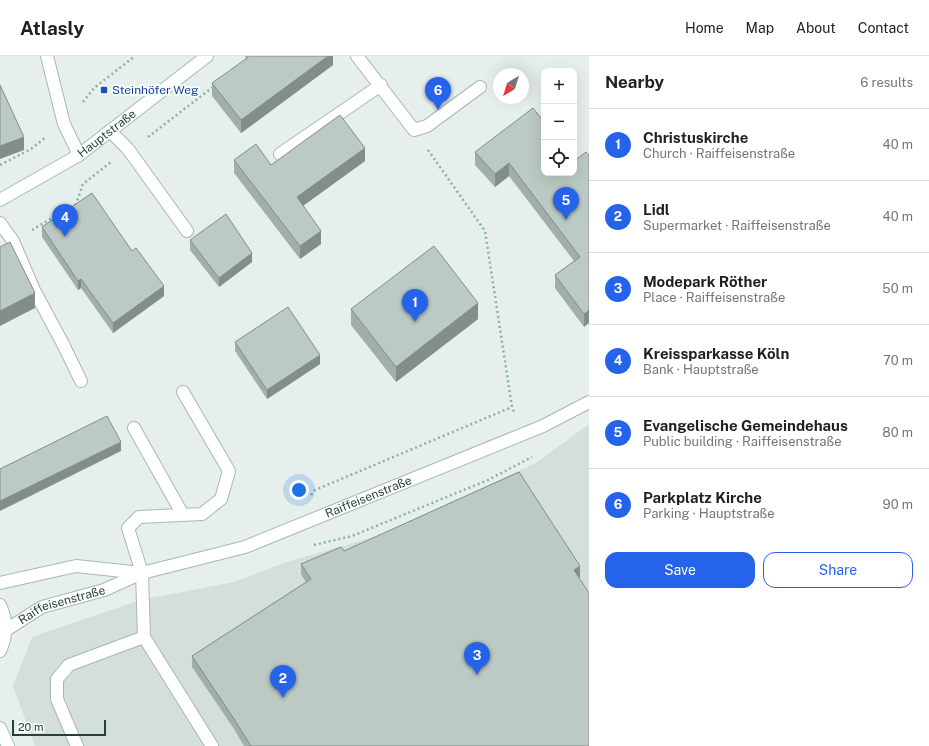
<!DOCTYPE html>
<html lang="en">
<head>
<meta charset="utf-8">
<style>
	:root { --surface:#fff; --page:#f6f6f6; --text:#202124; --muted:#757577; --line:#e0e0e0; --accent:#2563eb }
	body { margin:0; font-family:"Public Sans",sans-serif; background:var(--page); color:var(--text) }
	.controls { position:absolute; right:12px; top:12px; display:grid; overflow:hidden; border-radius:8px; box-shadow:0 4px 16px #0002 }
	.controls button { width:36px; height:36px; display:grid; place-items:center; padding:0; border:0; border-bottom:1px solid var(--line); background:var(--surface); color:var(--text); font:20px sans-serif }
	.compass { position:absolute; left:493px; top:12px; width:36px; height:36px; border-radius:50%; background:var(--surface); box-shadow:0 4px 16px #0002; rotate:218deg }
	.scale { position:absolute; left:12px; bottom:10px; width:94px; box-sizing:border-box; padding-left:4px; border:2px solid #24423a; border-top:0; font-size:11px; line-height:14px; white-space:nowrap; color:#24423a; -webkit-text-stroke:3px #f7fbf9; paint-order:stroke }
	.you { position:absolute; left:299px; top:434px; width:14px; height:14px; margin:-10px; border:3px solid #fff; border-radius:50%; background:#1a73e8; box-shadow:0 0 0 6px #1a73e833 }
	.badge { display:grid; place-items:center; width:26px; height:26px; border-radius:50%; background:var(--accent); color:#fff; font-size:13px; font-weight:700 }
	.pin { position:absolute; translate:-50% -33px; filter:drop-shadow(0 1px 2px #0008) }
	.pin::after { content:''; position:absolute; top:21px; width:14px; height:12px; background:inherit; clip-path:polygon(0 0,100% 0,50% 100%) }
	.list { margin:0; padding:0; list-style:none }
	h2 { display:flex; justify-content:space-between; align-items:center; height:52px; margin:0; padding:0 16px; font-size:17px }
	h2 small { font-size:13px; font-weight:400; color:var(--muted) }
	.list li { display:grid; grid-template-columns:26px 1fr auto; gap:12px; align-items:center; box-sizing:border-box; height:72px; padding:0 16px; border-top:1px solid var(--line) }
	.list b { display:block; font-size:15px; white-space:nowrap }
	.list p { margin:0; font-size:13px; white-space:nowrap; color:var(--muted) }
	.list em { font-size:13px; font-style:normal; color:var(--muted) }
	.actions { display:flex; gap:8px; padding:12px 16px }
	.actions a { flex:1; padding:9px 0; border:1px solid var(--accent); border-radius:12px; text-align:center; font-size:14px; color:var(--accent) }
	.actions .main { background:var(--accent); color:#fff }
	.icon { flex:none; width:22px; height:22px; fill:none; stroke:currentColor; stroke-width:2; stroke-linecap:round; stroke-linejoin:round }
	.map { position:relative; flex:none; width:589px; height:690px; overflow:hidden }
	header { display:flex; align-items:center; gap:24px; box-sizing:border-box; height:56px; padding:0 20px; background:var(--surface); border-bottom:1px solid var(--line) }
	header strong { font-size:19px }
	nav { display:flex; gap:22px; margin-inline-start:auto; font-size:14px }
	main { display:flex }
	aside { flex:1; background:var(--surface) }
	.map>svg:first-child { display:block }
	.built { fill:#d4dfda }
	.lines { fill:none; stroke-linecap:round; stroke-linejoin:round }
	.lane-casing { stroke:#a8b8b2; stroke-width:14 }
	.street-casing { stroke:#a8b8b2; stroke-width:14 }
	.secondary-casing { stroke:#a4bbb3; stroke-width:14 }
	.path { stroke:#86b3a5; stroke-width:2.5; stroke-dasharray:2 3; stroke-linecap:butt }
	.lane { stroke:#fff; stroke-width:12 }
	.street { stroke:#fff; stroke-width:12 }
	.secondary { stroke:#fff; stroke-width:12 }
	.wall { fill:#a1aea9 }
	.shaded-wall { fill:#838d89 }
	.building { fill:#bbcac4; stroke:#838d89 }
	.transit-dot { fill:#1a4fb4; stroke:#f7fbf9; stroke-width:1.5 }
	.labels { text-anchor:middle; stroke-width:4; stroke-linejoin:round; paint-order:stroke }
	.transit-label { font-size:12px; fill:#164399; stroke:#f7fbf9; text-anchor:start }
	.street-label { font-size:12px; fill:#24423a; stroke:#f7fbf9 }
</style>
</head>
<body>
<header>
<strong>Atlasly</strong>
<nav><a>Home</a><a>Map</a><a>About</a><a>Contact</a></nav>
</header>
<main>
<div class="map">
<svg width="589" height="690" viewBox="0 0 589 690">
	<rect width="100%" height="100%" fill="#e6efeb"/>
	<path class="built" d="M 589,368 L 589,690 L 35,690 L 13,630 L 32,581 L 140,544 L 234,526 L 284,507 L 377,480 L 536,407 Z"/>
	<g class="lines">
		<defs>
			<path id="lane" d="M 47,0 L 64,68 L 79,99
				M 357,0 L 414,74 L 427,70 L 480,31
				M 110,75 L 128,93 L 187,175
				M 280,98 L 381,29
				M 0,167 L 13,185 L 34,234 L 63,288 L 81,325
				M 134,372 L 183,459
				M 144,581 L 142,517 L 128,472 L 139,461 L 202,458 L 221,443 L 229,415 L 183,336
				M 77,690 L 57,643 L 57,623 L 69,609 L 144,581 L 212,690"/>
			<g id="street">
				<path d="M 0,527 L 76,510 L 141,517"/>
				<path id="s1" d="M 6,574 L 42,551 L 104,534 L 142,517 L 245,491 L 543,370 L 589,346"/>
			</g>
			<g id="secondary">
				<path id="s2" d="M 0,144 L 79,99 L 207,0"/>
				<path d="M 0,549 C 7,564 7,580 0,595"/>
				<path d="M 0,672 L 8,690"/>
			</g>
		</defs>
		<use href="#lane" class="lane-casing"/>
		<use href="#street" class="street-casing"/>
		<use href="#secondary" class="secondary-casing"/>
		<path class="path" d="M 246,0 L 248,3 L 253,0
			M 83,46 L 94,32 L 135,0
			M 148,81 L 213,31
			M 428,94 L 485,175 L 512,351 L 515,358
			M 0,109 L 31,93 L 46,81
			M 32,174 L 76,148 L 83,128 L 111,106
			M 311,439 L 315,434 L 512,351
			M 314,489 L 352,480 L 488,424 L 532,401"/>
		<use href="#lane" class="lane"/>
		<use href="#street" class="street"/>
		<use href="#secondary" class="secondary"/>
	</g>
	<path class="wall" d="M 333,0 L 333,9 L 241,77 L 212,40 L 212,27 Z
		M 475,96 L 574,117 L 586,96 L 584,271 L 555,232 L 555,219 L 574,205 L 509,120 L 495,131 L 475,109 Z
		M 234,104 L 271,109 L 365,105 L 303,150 L 321,188 L 300,203 L 234,117 Z
		M 42,171 L 132,195 L 164,240 L 113,277 L 81,232 L 78,234 L 42,181 Z
		M 190,184 L 252,206 L 219,231 L 190,194 Z
		M 351,253 L 478,263 L 396,326 L 351,269 Z
		M 235,286 L 320,308 L 267,343 L 235,295 Z
		M 344,495 L 580,521 L 579,521 L 589,690 L 244,690 L 234,673 L 192,611 L 192,600 L 306,526 L 301,518 L 301,508 Z"/>
	<path class="shaded-wall" d="M 328,0 L 333,0 L 333,9 L 241,77 L 241,64 Z
		M 24,81 L 24,94 L 0,103 L 0,90 Z
		M 365,92 L 365,105 L 297,154 L 297,141 Z
		M 509,107 L 509,120 L 495,131 L 495,118 Z
		M 321,175 L 321,188 L 300,203 L 300,190 Z
		M 252,197 L 252,206 L 219,231 L 219,222 Z
		M 81,223 L 81,232 L 78,234 L 78,225 Z
		M 164,230 L 164,240 L 113,277 L 113,267 Z
		M 35,237 L 35,252 L 0,270 L 0,255 Z
		M 478,247 L 478,263 L 396,326 L 396,311 Z
		M 589,254 L 589,267 L 584,271 L 584,258 Z
		M 320,299 L 320,308 L 267,343 L 267,334 Z
		M 121,386 L 121,395 L 0,455 L 0,445 Z
		M 580,510 L 580,521 L 574,525 L 574,514 Z"/>
	<path class="building" d="M 250,0 L 328,0 L 241,64 L 212,27 Z
		M 0,29 L 24,81 L 0,90 Z
		M 533,52 L 544,66 L 544,117 L 574,117 L 574,105 L 586,96 L 589,99 L 589,254 L 584,258 L 555,219 L 580,201 L 509,107 L 495,118 L 475,96 Z
		M 340,59 L 365,92 L 297,141 L 321,175 L 300,190 L 234,104 L 256,88 L 271,109 Z
		M 92,137 L 132,195 L 136,192 L 164,230 L 113,267 L 81,223 L 78,225 L 42,171 Z
		M 226,158 L 252,197 L 219,222 L 190,184 Z
		M 10,186 L 35,237 L 0,255 L 0,191 Z
		M 434,190 L 478,247 L 396,311 L 351,253 Z
		M 288,251 L 320,299 L 267,334 L 235,286 Z
		M 107,360 L 121,386 L 0,445 L 0,413 Z
		M 519,416 L 580,510 L 574,514 L 589,537 L 589,690 L 251,690 L 234,663 L 192,600 L 311,523 L 301,508 L 341,491 L 344,495 Z"/>
	<rect class="transit-dot" x="100" y="30" width="8" height="8" rx="2"/>
	<g class="labels">
		<g class="transit-label">
			<text x="112" y="38">Steinhöfer Weg</text>
		</g>
		<g class="street-label">
			<text dy="4" stroke="none"><textPath href="#s2" startOffset="126">Hauptstraße</textPath></text>
			<text dy="4" stroke="none"><textPath href="#s1" startOffset="388">Raiffeisenstraße</textPath></text>
			<text dy="4" stroke="none"><textPath href="#s1" startOffset="62">Raiffeisenstraße</textPath></text>
		</g>
	</g>
</svg>
<div class="controls">
<button>+</button>
<button>−</button>
<button><svg class="icon" aria-label="locate" viewBox="0 0 24 24"><circle cx="12" cy="12" r="6"/><path d="M12 2v4M12 18v4M2 12h4M18 12h4"/></svg></button>
</div>
<svg class="compass" viewBox="-18 -18 36 36"><path d="M0-13l5 13h-10z" fill="#e53935"/><path d="M0 13l5-13h-10z" fill="#757577"/></svg>
<div class="scale">20 m</div>
<div class="you"></div>
<div class="pin badge" style="left:415px;top:266px">1</div>
<div class="pin badge" style="left:283px;top:642px">2</div>
<div class="pin badge" style="left:477px;top:619px">3</div>
<div class="pin badge" style="left:65px;top:181px">4</div>
<div class="pin badge" style="left:566px;top:164px">5</div>
<div class="pin badge" style="left:438px;top:54px">6</div>
</div>
<aside>
<h2>Nearby<small>6 results</small></h2>
<ul class="list">
<li><span class="badge">1</span><div><b>Christuskirche</b><p>Church · Raiffeisenstraße</p></div><em>40 m</em></li>
<li><span class="badge">2</span><div><b>Lidl</b><p>Supermarket · Raiffeisenstraße</p></div><em>40 m</em></li>
<li><span class="badge">3</span><div><b>Modepark Röther</b><p>Place · Raiffeisenstraße</p></div><em>50 m</em></li>
<li><span class="badge">4</span><div><b>Kreissparkasse Köln</b><p>Bank · Hauptstraße</p></div><em>70 m</em></li>
<li><span class="badge">5</span><div><b>Evangelische Gemeindehaus</b><p>Public building · Raiffeisenstraße</p></div><em>80 m</em></li>
<li><span class="badge">6</span><div><b>Parkplatz Kirche</b><p>Parking · Hauptstraße</p></div><em>90 m</em></li>
</ul>
<div class="actions"><a class="main">Save</a><a>Share</a></div>
</aside>
</main>
</body>
</html>
